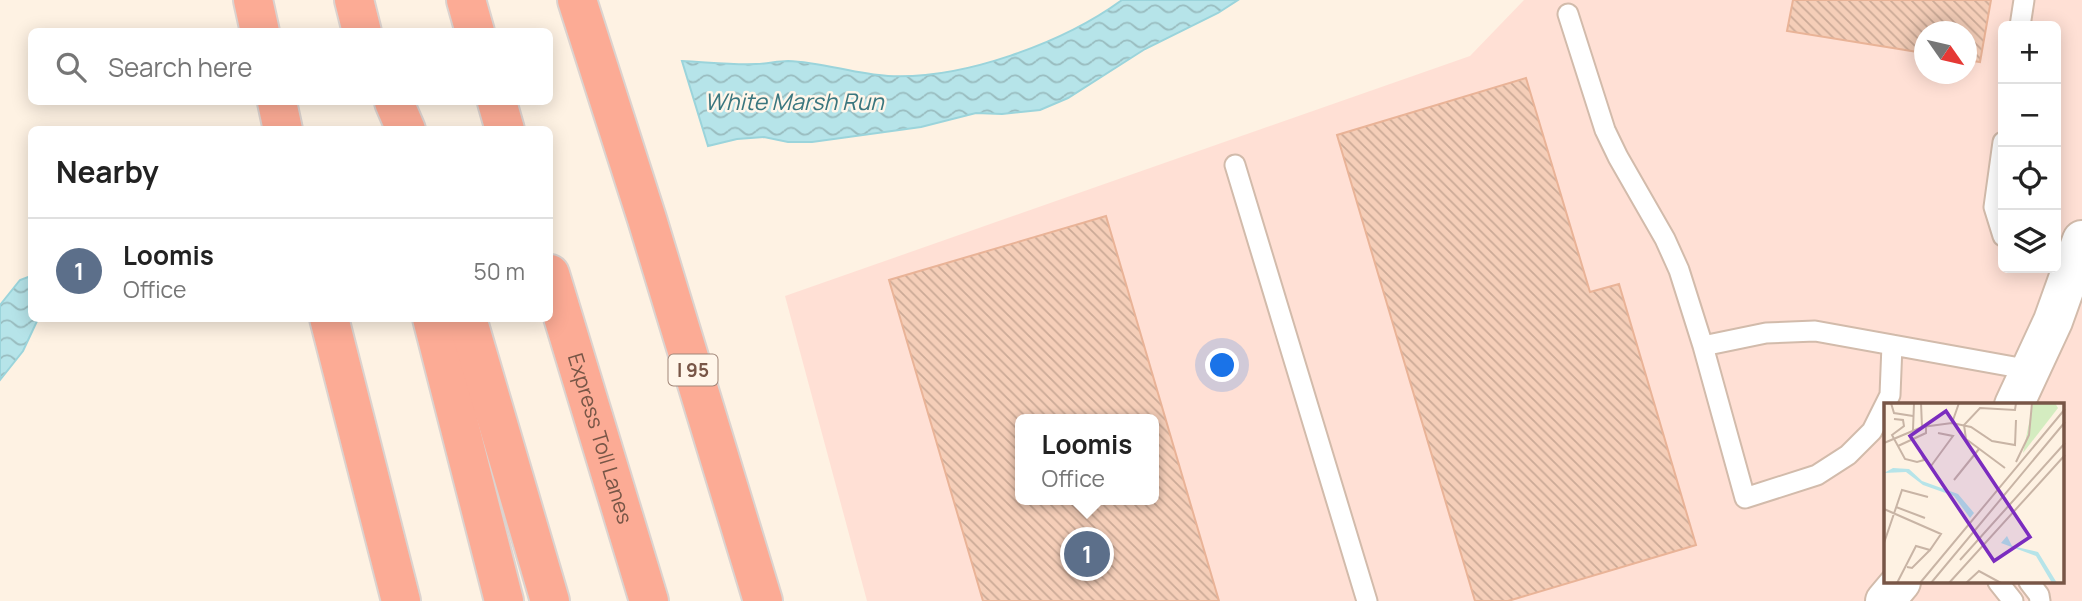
<!DOCTYPE html>
<html lang="en">
<head>
<meta charset="utf-8">
<style>
	:root { --surface:#fff; --page:#f6f6f6; --text:#222; --muted:#767676; --line:#e0e0e0; --accent:#db2777 }
	body { margin:0; font-family:Manrope,sans-serif; background:var(--page); color:var(--text) }
	.controls { position:absolute; right:21px; top:21px; display:grid; overflow:hidden; border-radius:10px; box-shadow:0 4px 18px #0003 }
	.controls button { width:63px; height:63px; display:grid; place-items:center; padding:0; border:0; border-bottom:2px solid var(--line); background:var(--surface); color:var(--text); font:35px sans-serif }
	.compass { position:absolute; left:1914px; top:21px; width:63px; height:63px; border-radius:50%; background:var(--surface); box-shadow:0 4px 18px #0003; rotate:124deg }
	.you { position:absolute; left:1223px; top:366px; width:24px; height:24px; margin:-18px; border:5px solid #fff; border-radius:50%; background:#1a73e8; box-shadow:0 0 0 10px #1a73e833 }
	.badge { display:grid; place-items:center; width:46px; height:46px; border-radius:50%; background:var(--accent); color:#fff; font-size:23px; font-weight:700 }
	.pin { position:absolute; translate:-50% -50%; border:4px solid #fff; box-shadow:0 2px 7px #0006 }
	.popup { position:absolute; left:1015px; top:414px; width:144px; height:91px; box-sizing:border-box; display:grid; place-content:center; border-radius:10px; background:var(--surface); filter:drop-shadow(0 2px 5px #0005); font-size:23px; white-space:nowrap; color:var(--muted) }
	.popup b { font-size:26px; color:var(--text) }
	.popup::after { content:''; position:absolute; left:50%; top:100%; margin-left:-14px; border:14px solid transparent; border-top-color:var(--surface) }
	.list { margin:0; padding:0; list-style:none }
	h2 { display:flex; justify-content:space-between; align-items:center; height:91px; margin:0; padding:0 28px; font-size:30px }
	h2 small { font-size:23px; font-weight:400; color:var(--muted) }
	.list li { display:grid; grid-template-columns:46px 1fr auto; gap:21px; align-items:center; box-sizing:border-box; height:105px; padding:0 28px; border-top:2px solid var(--line) }
	.list b { display:block; font-size:26px; white-space:nowrap }
	.list p { margin:0; font-size:23px; white-space:nowrap; color:var(--muted) }
	.list em { font-size:23px; font-style:normal; color:var(--muted) }
	.icon { flex:none; width:38px; height:38px; fill:none; stroke:currentColor; stroke-width:2; stroke-linecap:round; stroke-linejoin:round }
	.map { position:relative; flex:none; width:2082px; height:601px; overflow:hidden }
	.search { position:absolute; background:var(--surface); box-shadow:0 4px 18px #0003; left:28px; top:28px; width:525px; height:77px; display:flex; align-items:center; gap:18px; box-sizing:border-box; padding:0 24px; border-radius:10px; color:var(--muted); font-size:26px }
	.panel { position:absolute; background:var(--surface); box-shadow:0 4px 18px #0003; left:28px; top:126px; width:525px; height:196px; border-radius:10px }
	.map>svg:first-child { display:block }
	.commercial { fill:#ffe0d5; fill-rule:evenodd }
	.water { fill:url(#water-waves); stroke:#9bd4db; stroke-width:2 }
	.building { fill:url(#building-back-hatch); stroke:#e9b397; stroke-width:2; fill-rule:evenodd }
	.lines { fill:none; stroke-linecap:round; stroke-linejoin:round }
	.lane-casing { stroke:#d2bbab; stroke-width:23 }
	.street-casing { stroke:#d2bbab; stroke-width:42 }
	.highway-casing { stroke:#dcd3cf; stroke-width:42 }
	.lane { stroke:#fff; stroke-width:19 }
	.street { stroke:#fff; stroke-width:38 }
	.highway { stroke:#fcab95; stroke-width:38 }
	.labels { text-anchor:middle; stroke-width:5; stroke-linejoin:round; paint-order:stroke }
	.shield { fill:#fff6ea; stroke:#a08678; stroke-width:2 }
	.shield-label { font-size:19px; font-weight:bold; fill:#785647 }
	.street-label { font-size:21px; fill:#785647; stroke:#fff6ea }
	.water-label { font-size:23px; font-style:italic; fill:#3a767e; stroke:#fff6ea }
	.inset-road { fill:none; stroke:#c8b4a5; stroke-width:2 }
	.view { fill:#7b2cbf; fill-opacity:0.15; stroke:#7b2cbf; stroke-width:3.5 }
	.inset-edge { fill:none; stroke:#785647; stroke-width:3.5 }
</style>
</head>
<body>
<div class="map">
<svg width="2082" height="601" viewBox="0 0 2082 601">
	<defs>
		<pattern id="water-waves" width="16" height="10" patternUnits="userSpaceOnUse" patternTransform="scale(1.75)"><rect width="16" height="10" fill="#b6e4e9"/><path d="M0 5q4-4 8 0t8 0" fill="none" stroke="#99bcbf"/></pattern>
		<pattern id="building-back-hatch" width="6" height="6" patternUnits="userSpaceOnUse" patternTransform="scale(1.75)"><rect width="6" height="6" fill="#f5ceb8"/><path d="M-1 5l2 2M0 0l6 6M5-1l2 2" fill="none" stroke="#cbaa97"/></pattern>
	</defs>
	<rect width="100%" height="100%" fill="#fef2e3"/>
	<path class="commercial" d="M 1524,0 L 2082,0 L 2082,601 L 867,601 L 785,296 L 1470,56 ZM 2003,26 L 2056,26 L 2056,268 L 2003,268 ZM 1924,32 L 1966,32 L 1966,74 L 1924,74 ZM 1886,405 L 2063,405 L 2063,582 L 1886,582 ZM 1020,419 L 1154,419 L 1154,500 L 1020,500 Z"/>
	<path class="water" d="M 1122,0 L 1238,0 L 1218,13 L 1145,49 L 1068,98 L 1040,110 L 1002,114 L 976,113 L 921,127 L 812,142 L 788,142 L 764,137 L 737,139 L 708,146 L 682,61 C 706,62 731,65 756,64 C 767,64 777,61 788,61 C 822,62 854,74 888,76 C 962,80 1063,43 1122,0 Z
		M 31,276 L 32,318 L 38,319 L 23,351 L 0,380 L 0,305 L 20,280 Z"/>
	<path class="building" d="M 1793,0 L 1991,0 L 1980,62 L 1966,60 L 1966,32 L 1924,32 L 1924,53 L 1787,31 Z
		M 1526,78 L 1590,292 L 1619,284 L 1696,545 L 1508,601 L 1475,601 L 1337,135 Z
		M 1106,216 L 1219,601 L 983,601 L 889,280 ZM 1020,419 L 1153,419 L 1153,500 L 1020,500 Z"/>
	<g class="lines">
		<defs>
			<path id="lane" d="M 1568,14 L 1605,130 L 1618,157 L 1665,239 L 1679,270 L 1703,346 L 1745,498 L 1817,475 L 1848,455 L 1872,431 L 1890,395 L 1892,345
				M 2020,26 L 2024,0
				M 2003,142 L 1994,207 L 2003,236
				M 1235,165 L 1367,601
				M 1703,346 L 1766,333 L 1815,331 L 2031,370
				M 1998,582 L 2013,601
				M 2029,582 L 2039,595 L 2040,601"/>
			<path id="street" d="M 2014,405 L 2053,321 L 2082,240
				M 1885,601 L 1901,582"/>
			<g id="highway">
				<path d="M 253,0 L 260,32"/>
				<path d="M 354,0 L 362,32"/>
				<path d="M 466,0 L 475,32"/>
				<path d="M 577,0 L 647,219 L 763,601"/>
				<path d="M 277,102 L 283,130"/>
				<path d="M 394,102 L 406,130"/>
				<path d="M 497,102 L 505,130"/>
				<path id="s1" d="M 550,274 L 649,601"/>
				<path d="M 329,318 L 401,601"/>
				<path d="M 432,318 L 504,601"/>
				<path d="M 467,318 L 550,601"/>
			</g>
		</defs>
		<use href="#lane" class="lane-casing"/>
		<use href="#street" class="street-casing"/>
		<use href="#highway" class="highway-casing"/>
		<use href="#lane" class="lane"/>
		<use href="#street" class="street"/>
		<use href="#highway" class="highway"/>
	</g>
	<g class="labels">
		<rect class="shield" x="668.5" y="354.5" width="49" height="31" rx="5"/>
		<g class="shield-label">
			<text x="693" y="377">I 95</text>
		</g>
		<g class="street-label">
			<text dy="7" stroke="none"><textPath href="#s1" startOffset="172">Express Toll Lanes</textPath></text>
		</g>
		<g class="water-label">
			<text x="794" y="110">White Marsh Run</text>
		</g>
	</g>
	<g transform="translate(1884 403)">
		<rect width="180" height="180" fill="#fef2e3"/>
		<path d="M 149,0 L 171,0 L 174,5 L 139,50 Z" fill="#d4ecc0"/>
		<path d="M 9,65 L 25,66 L 38,78 L 74,91 L 90,110 L 86,115 L 70,93 L 39,82 L 22,69 L 0,70 ZM 123,133 L 128,143 L 154,149 L 173,180 L 168,180 L 152,153 L 117,140 Z" fill="#b6e4e9"/>
		<path class="inset-road" d="M 7,0 L 10,10 L 29,13M 37,0 L 38,24M 10,16 L 19,17 L 20,23 L 8,32 L 21,56 L 33,59 L 40,57 L 38,52M 68,20 L 75,0M 29,27 L 30,0M 0,40 L 38,24 L 68,20 L 87,24 L 108,38 L 131,42 L 132,17M 14,43 L 42,30 L 42,22M 132,59 L 145,32 L 148,0M 47,63 L 69,33 L 54,30M 121,65 L 82,36 L 80,22 L 96,5 L 131,7 L 132,0M 70,77 L 95,46M 12,104 L 41,115M 0,106 L 57,131 L 46,147 L 32,143 L 13,180M 0,140 L 18,87 L 44,94M 76,157 L 181,40M 23,164 L 28,165 L 46,147M 36,180 L 181,6M 47,180 L 181,19M 65,180 L 181,52M 82,180 L 95,168 L 117,180"/>
		<path class="view" d="M 62,8 L 146,134 L 110,158 L 26,33 Z"/>
		<rect width="180" height="180" class="inset-edge"/>
	</g>
</svg>
<div class="controls">
<button>+</button>
<button>−</button>
<button><svg class="icon" aria-label="locate" viewBox="0 0 24 24"><circle cx="12" cy="12" r="6"/><path d="M12 2v4M12 18v4M2 12h4M18 12h4"/></svg></button>
<button><svg class="icon" aria-label="layers" viewBox="0 0 24 24"><path d="M12 4l9 5-9 5-9-5zM3 14l9 5 9-5"/></svg></button>
</div>
<svg class="compass" viewBox="-18 -18 36 36"><path d="M0-13l5 13h-10z" fill="#e53935"/><path d="M0 13l5-13h-10z" fill="#767676"/></svg>
<div class="you"></div>
<div class="pin badge" style="left:1087px;top:554px;background:#5c6f8a">1</div>
<div class="popup"><b>Loomis</b>Office</div>
<div class="search"><svg class="icon" aria-label="search" viewBox="0 0 24 24"><circle cx="10" cy="10" r="6"/><path d="M15 15l6 6"/></svg>Search here</div>
<section class="panel">
<h2>Nearby<small></small></h2>
<ul class="list">
<li><span class="badge" style="background:#5c6f8a">1</span><div><b>Loomis</b><p>Office</p></div><em>50 m</em></li>
</ul>
</section>
</div>
</body>
</html>
